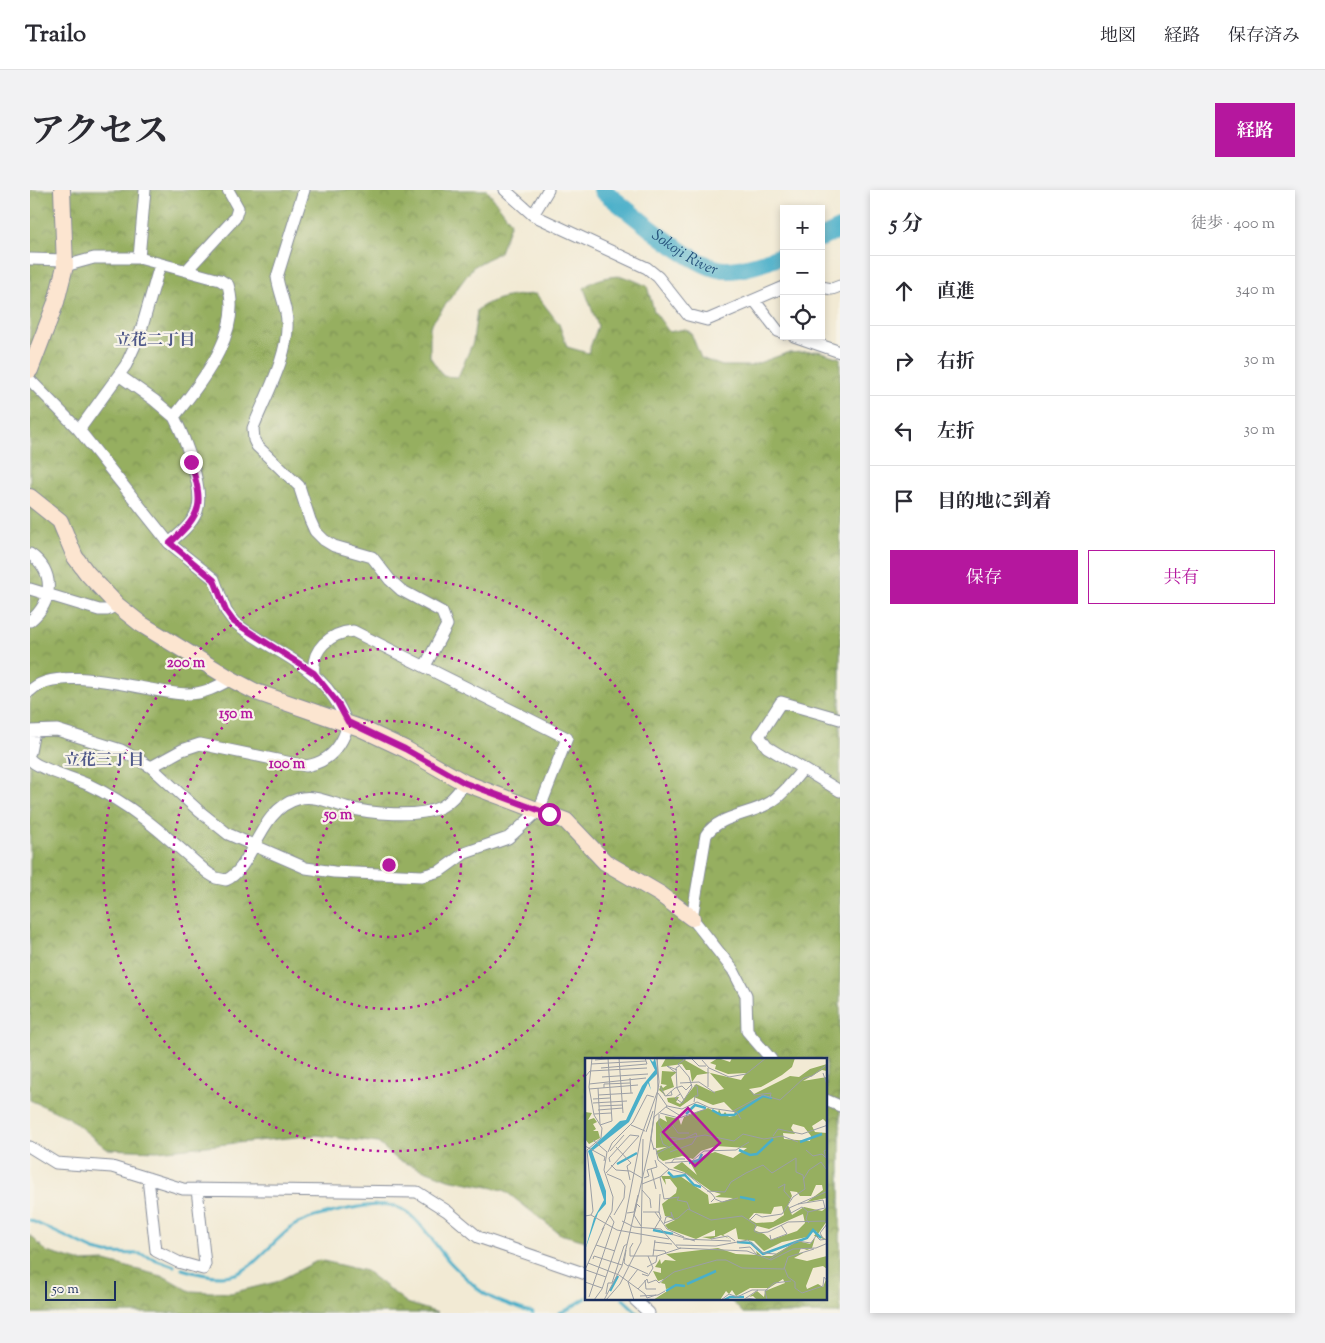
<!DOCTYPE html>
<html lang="ja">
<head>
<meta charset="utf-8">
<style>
	:root { --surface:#fff; --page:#f2f2f3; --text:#2b2b33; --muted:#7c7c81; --line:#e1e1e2; --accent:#b5179e }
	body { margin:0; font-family:"Sorts Mill Goudy","Noto Serif JP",serif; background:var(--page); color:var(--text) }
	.controls { position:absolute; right:15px; top:15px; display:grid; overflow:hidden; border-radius:0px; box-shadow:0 2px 8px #0003 }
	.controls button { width:45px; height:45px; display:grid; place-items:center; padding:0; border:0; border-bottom:1px solid var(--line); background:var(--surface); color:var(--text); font:25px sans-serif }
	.scale { position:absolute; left:15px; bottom:12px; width:71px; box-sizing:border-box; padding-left:5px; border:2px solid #1b2f5e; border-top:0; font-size:14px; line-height:18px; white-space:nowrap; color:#1b2f5e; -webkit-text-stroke:4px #f7f3e8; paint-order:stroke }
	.stop { position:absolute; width:15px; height:15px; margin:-11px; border:4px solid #b5179e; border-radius:50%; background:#fff }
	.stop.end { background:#b5179e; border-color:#fff; box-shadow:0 1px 5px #0008 }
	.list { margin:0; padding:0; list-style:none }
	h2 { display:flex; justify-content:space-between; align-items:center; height:65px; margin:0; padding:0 20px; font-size:21px }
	h2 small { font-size:16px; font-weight:400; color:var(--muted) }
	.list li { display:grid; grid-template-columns:32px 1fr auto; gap:15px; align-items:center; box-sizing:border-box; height:70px; padding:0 20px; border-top:1px solid var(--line) }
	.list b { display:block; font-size:19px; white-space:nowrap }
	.list em { font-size:16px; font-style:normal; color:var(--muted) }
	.actions { display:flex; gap:10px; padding:15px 20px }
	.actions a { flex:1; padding:11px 0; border:1px solid var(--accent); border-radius:0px; text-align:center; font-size:18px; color:var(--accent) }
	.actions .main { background:var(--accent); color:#fff }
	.icon { flex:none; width:28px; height:28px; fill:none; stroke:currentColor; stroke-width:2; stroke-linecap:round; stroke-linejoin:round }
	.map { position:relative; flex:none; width:810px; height:1123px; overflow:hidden; border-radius:0px }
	header { display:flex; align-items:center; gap:30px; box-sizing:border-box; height:70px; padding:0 25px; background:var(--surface); border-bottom:1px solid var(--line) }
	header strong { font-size:24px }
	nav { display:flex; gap:28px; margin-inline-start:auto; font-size:18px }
	.intro { display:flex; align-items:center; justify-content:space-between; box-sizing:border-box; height:120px; padding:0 30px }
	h1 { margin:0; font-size:35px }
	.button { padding:12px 22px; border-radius:0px; background:var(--accent); color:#fff; font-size:18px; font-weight:700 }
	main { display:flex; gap:30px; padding:0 30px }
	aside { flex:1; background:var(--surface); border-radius:0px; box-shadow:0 2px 8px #0003 }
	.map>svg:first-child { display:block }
	.forest { fill:url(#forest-crowns); stroke:#586f5f }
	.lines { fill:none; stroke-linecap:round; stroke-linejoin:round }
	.stream { stroke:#4aafc9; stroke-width:3 }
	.river { stroke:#4aafc9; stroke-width:18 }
	.street-casing { stroke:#868c99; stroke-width:13 }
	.secondary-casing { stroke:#868c99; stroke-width:18 }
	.street { stroke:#fff; stroke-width:11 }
	.secondary { stroke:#fce5d0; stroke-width:16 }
	.route { stroke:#b5179e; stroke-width:6 }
	.ring { fill:none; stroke:#b5179e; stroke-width:2.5; stroke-dasharray:2.5 5 }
	.labels { text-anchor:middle; stroke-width:4.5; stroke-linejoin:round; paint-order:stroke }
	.water-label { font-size:16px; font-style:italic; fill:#29557e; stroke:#f7f3e8 }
	.neighbourhood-label { font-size:16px; font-weight:bold; fill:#4e5789; stroke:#f7f3e8 }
	.inset-river { fill:none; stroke:#4aafc9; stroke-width:2.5 }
	.inset-road { fill:none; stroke:#9c9fa5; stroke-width:1 }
	.view { fill:#b5179e; fill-opacity:0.15; stroke:#b5179e; stroke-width:2.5 }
	.inset-edge { fill:none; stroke:#1b2f5e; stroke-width:2.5 }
	.centre { fill:#b5179e; stroke:#f7f3e8; stroke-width:2.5 }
	.ring-label { font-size:15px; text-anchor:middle; font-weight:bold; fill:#b5179e; stroke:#f7f3e8; stroke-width:4.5; stroke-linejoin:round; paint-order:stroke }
</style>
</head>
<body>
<header>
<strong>Trailo</strong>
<nav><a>地図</a><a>経路</a><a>保存済み</a></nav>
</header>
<div class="intro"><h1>アクセス</h1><a class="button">経路</a></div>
<main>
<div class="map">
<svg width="810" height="1123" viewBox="0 0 810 1123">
	<defs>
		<pattern id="forest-crowns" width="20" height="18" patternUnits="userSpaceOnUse" patternTransform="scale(1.25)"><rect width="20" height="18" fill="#96af60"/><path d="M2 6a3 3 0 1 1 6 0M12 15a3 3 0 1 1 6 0" fill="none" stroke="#7a8f52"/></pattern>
	</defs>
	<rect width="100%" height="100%" fill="#f7f3e8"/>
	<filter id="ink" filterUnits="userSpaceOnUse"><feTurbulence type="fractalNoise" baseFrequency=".02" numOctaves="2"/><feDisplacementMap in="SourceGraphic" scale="10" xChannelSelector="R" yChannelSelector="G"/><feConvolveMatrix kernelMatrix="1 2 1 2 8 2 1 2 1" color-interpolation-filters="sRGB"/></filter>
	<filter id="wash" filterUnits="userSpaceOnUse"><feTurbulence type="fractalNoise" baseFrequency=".0096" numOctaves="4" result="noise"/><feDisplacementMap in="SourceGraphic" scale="20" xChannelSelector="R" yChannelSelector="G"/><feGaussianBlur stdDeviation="1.12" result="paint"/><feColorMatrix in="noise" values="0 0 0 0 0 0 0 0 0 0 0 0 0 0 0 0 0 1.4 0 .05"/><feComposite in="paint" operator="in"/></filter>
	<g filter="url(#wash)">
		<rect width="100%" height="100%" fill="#f2ead4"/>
		<path class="forest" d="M 0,0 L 457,0 L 481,32 L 470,62 L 443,77 L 400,136 L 400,167 L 413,186 L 428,187 L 443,152 L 447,120 C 463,107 486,105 506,104 L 529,134 L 537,157 L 558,163 L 568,136 L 554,98 C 561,90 584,84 595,87 C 602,89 610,93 617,96 L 624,121 L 639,142 L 655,139 L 661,143 L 671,168 L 692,176 L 720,176 L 757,163 L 788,161 L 810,168 L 810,1123 L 713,1123 L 699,1109 L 796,1109 L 796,869 L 556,869 L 556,1051 L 530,1044 L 474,1000 L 418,989 L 368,970 L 348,953 L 287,945 L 127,961 L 77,959 L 38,927 L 0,910 Z
			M 0,1045 L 17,1062 L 52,1072 L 75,1071 L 135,1087 L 160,1101 L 201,1103 L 246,1092 L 289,1070 L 336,1081 L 377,1113 L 408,1123 L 0,1123 Z"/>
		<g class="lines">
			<path class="stream" d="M 0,1030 L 64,1060 L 77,1063 L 110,1064 L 144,1076
				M 152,1079 C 218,1100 218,1072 262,1037 C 276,1026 339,1013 358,1015 C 384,1017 402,1052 418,1070 C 427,1080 438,1090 448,1099 C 462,1111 485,1117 503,1123
				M 593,1109 L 608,1123
				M 529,1123 L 537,1120 L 556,1108"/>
			<g class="river">
				<path id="s1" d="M 572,0 C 598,20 663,78 694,80 C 710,81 739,71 754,65"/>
				<path d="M 791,48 L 810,39"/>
			</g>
		</g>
	</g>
	<g filter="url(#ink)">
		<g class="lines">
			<defs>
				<path id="street" d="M 274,0 L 247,87 C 249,102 257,117 257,132 C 259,165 235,207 223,238 L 224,250 L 227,256 L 269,296 L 280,330 L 285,341 L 294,350 L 304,356 L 342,367 L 360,390 L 371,400 L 412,422 L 417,435 L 395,476
					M 475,0 L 503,25 L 617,78 L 628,87 L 658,125 L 677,130 L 754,97
					M 503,25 L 518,0
					M 109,68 L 115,0
					M 0,69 L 35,70
					M 35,76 L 64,68 L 109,68 L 190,90 L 198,95 C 213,143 171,192 144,227 C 154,246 175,300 167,321 C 162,334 150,344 139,353
					M 157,80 L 205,28 L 208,18 L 198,0
					M 791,97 L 802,99 L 810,96
					M 724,110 L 748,141 L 754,143
					M 764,146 L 810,162
					M 90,186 L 124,210 L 144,227
					M 0,190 L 49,240 L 139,353 L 184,389 L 196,421 L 204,432 C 241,462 286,472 310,518 C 317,531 319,537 312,550 C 304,565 293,573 276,576 L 170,554 L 152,560 L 121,577
					M 49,240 L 96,175 L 110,144 L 130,75
					M 0,364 C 26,382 23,412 0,431
					M 0,399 L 69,420 L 77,420 L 87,415
					M 0,501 C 28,471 121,504 157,504 C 173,504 187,497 201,489
					M 810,529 L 751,512 L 729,546 L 737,557 L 810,601
					M 0,541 L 27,540 L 91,560 L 121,577 L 169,621 L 198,644 L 276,678 L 304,682 L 392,686 L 410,681 L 435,663 L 478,648 L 484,643 L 509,620 L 537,548 L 323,441 C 300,443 281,459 284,483
					M 0,562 L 4,541
					M 0,569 C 5,578 47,589 59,595 C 105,616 140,650 178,683 L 186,688 L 196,690 C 224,678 228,619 268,609 C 283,604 301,613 316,617 C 340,624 388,628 411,617 C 421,612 428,602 435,593
					M 741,869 L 717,841 L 716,805 L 703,780 L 662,728 L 676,645 C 689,625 721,625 741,612 C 754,604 763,591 773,579
					M 796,910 L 810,916
					M 0,957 L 26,973 L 82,977 L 153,999 L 387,1002 L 417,1021 L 448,1047 L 556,1084
					M 118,988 L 126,1061 L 148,1072 L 173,1079 L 175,1074 L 167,999
					M 604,1109 L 619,1123"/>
				<path id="secondary" d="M 0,180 L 26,112 L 35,76 L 32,0
					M 0,307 L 30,331 L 45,367 L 57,383 L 87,415 L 111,434 L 201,489 L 226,502 L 330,538 L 375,559 L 435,593 L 536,631 L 575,672 L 630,704 L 662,728"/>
			</defs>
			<use href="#street" class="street-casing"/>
			<use href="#secondary" class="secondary-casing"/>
			<use href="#street" class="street"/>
			<use href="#secondary" class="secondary"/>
		</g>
	</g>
	<g class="lines" filter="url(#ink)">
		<path class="route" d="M 161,272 C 173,315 174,322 140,353 L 184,390 L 196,421 L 204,432 L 284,483 L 307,512 L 318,532 L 375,559 L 435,593 L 519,624"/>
	</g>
	<g class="ring">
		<circle cx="359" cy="675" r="72"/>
		<circle cx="359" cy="675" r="144"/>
		<circle cx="359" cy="675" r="216"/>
		<path d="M555 885A287 287 0 1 1 571 869"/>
	</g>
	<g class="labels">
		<g class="water-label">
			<text dy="6" stroke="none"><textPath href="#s1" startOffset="104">Sokoji River</textPath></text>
		</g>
		<g class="neighbourhood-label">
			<text x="125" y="155">立花二丁目</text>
			<text x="74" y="575">立花三丁目</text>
		</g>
	</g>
	<g transform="translate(555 868)">
		<rect width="242" height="242" fill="#f2ead4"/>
		<path d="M 81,0 L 98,1 L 121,14 L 156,22 L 161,15 L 143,16 L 130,11 L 131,7 L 125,5 L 133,0 L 145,4 L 147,0 L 210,0 L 207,9 L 197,17 L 176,29 L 164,31 L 169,36 L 205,18 L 214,19 L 225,11 L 242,6 L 242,13 L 237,12 L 218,23 L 242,19 L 242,65 L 238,61 L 227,68 L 230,74 L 242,75 L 242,140 L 222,144 L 238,132 L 237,127 L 231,127 L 226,138 L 215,138 L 212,134 L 205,133 L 207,138 L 203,147 L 207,157 L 219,149 L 237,153 L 242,149 L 242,163 L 233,176 L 242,182 L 229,178 L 232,174 L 228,172 L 222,179 L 197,184 L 179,193 L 169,183 L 153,181 L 151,170 L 138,177 L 145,181 L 136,177 L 126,181 L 117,179 L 130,178 L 130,172 L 111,181 L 83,171 L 80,167 L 90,162 L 80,158 L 77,146 L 91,135 L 92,130 L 85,121 L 80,121 L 81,127 L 76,118 L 95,118 L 123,137 L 124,146 L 137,144 L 148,140 L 130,139 L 136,136 L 126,133 L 99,114 L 88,110 L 97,104 L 112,117 L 106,106 L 120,97 L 130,94 L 148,100 L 162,90 L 131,88 L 116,93 L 108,101 L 97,98 L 78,103 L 74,100 L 71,93 L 82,89 L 71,90 L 71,65 L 75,60 L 82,64 L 80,58 L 94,61 L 96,67 L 99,59 L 123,50 L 133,55 L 134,51 L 137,58 L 140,54 L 144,59 L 152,57 L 139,44 L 128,47 L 109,39 L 95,49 L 83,44 L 82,40 L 94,39 L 91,44 L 95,46 L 111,26 L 128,34 L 139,31 L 125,15 L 112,17 L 107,24 L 105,12 L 101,12 L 97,6 L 76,9 ZM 208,66 L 219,69 L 226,78 L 225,83 L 199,81 L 198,75 L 210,76 L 206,70 ZM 197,148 L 199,157 L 188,164 L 171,165 L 164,161 L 169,155 L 186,156 L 189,149 ZM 218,156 L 220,165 L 212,173 L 186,182 L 179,176 L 169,172 L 172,168 L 184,171 ZM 77,13 L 92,14 L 86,19 L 89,29 L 78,33 L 81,38 L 74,32 L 76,27 L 78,30 L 82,27 L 76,26 ZM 0,54 L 7,55 L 3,62 L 9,60 L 12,64 L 8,66 L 11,71 L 8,73 L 13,73 L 15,80 L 4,86 L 0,81 ZM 230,180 L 227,190 L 222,192 L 216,190 L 214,195 L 218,195 L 209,200 L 222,203 L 242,198 L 242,211 L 238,208 L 228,210 L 221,228 L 222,231 L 233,226 L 238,229 L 242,219 L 241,242 L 172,242 L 168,238 L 164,239 L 172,233 L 179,239 L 180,233 L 200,225 L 198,221 L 184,230 L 165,230 L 151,238 L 147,232 L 144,236 L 141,233 L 135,242 L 68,242 L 87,230 L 81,231 L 80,226 L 76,225 L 79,221 L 73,223 L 68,213 L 76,215 L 76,210 L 70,209 L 75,201 L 76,206 L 80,202 L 91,203 L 81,196 L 133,190 L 151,196 L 172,197 L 171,193 L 177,198 L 187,198 L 213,183 L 225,186 Z" fill="#96af60" fill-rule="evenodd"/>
		<path d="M 64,0 L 68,4 L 70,0 L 73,15 L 64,24 L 66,32 L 63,25 L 44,64 L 7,93 L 21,133 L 21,146 L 13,155 L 0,192 L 9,160 L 19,142 L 3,93 L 35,63 L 41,62 L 57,28 L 70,12 Z" fill="#4aafc9"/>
		<path class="inset-river" d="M 127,52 L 136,57 L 149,57 L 178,38 L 187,40M 101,56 L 110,47 L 121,50M 215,84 L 237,76M 154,92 L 165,97 L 172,96 L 188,81M 104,105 L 114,102 L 117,96M 32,106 L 52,95M 83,114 L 88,119 L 100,117 L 109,127 L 116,129M 155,139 L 170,142M 68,172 L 88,176M 152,184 L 166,185 L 178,196 L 222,180 L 228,172 L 236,180M 102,226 L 131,213M 25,233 L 33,218M 81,233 L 91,227 L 100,228M 139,242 L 145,239 L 159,239"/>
		<path class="inset-road" d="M 34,0 L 38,55M 106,0 L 114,8 L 121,8M 10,2 L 32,0M 117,2 L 124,10 L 144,19 L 161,16 L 181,0M 6,6 L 61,3M 94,8 L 91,10 L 92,30 L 99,42M 16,10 L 62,6 L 60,0M 90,14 L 82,8 L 92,12M 238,15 L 243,30M 0,19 L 5,13 L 62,10M 17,19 L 63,16M 45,20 L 46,35M 95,25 L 114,24 L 130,35M 4,26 L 61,20M 75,28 L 80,38 L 87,37 L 86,33M 123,29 L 123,10M 13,30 L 15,66M 19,30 L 19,26 L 45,25M 4,31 L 53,27M 165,32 L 169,37 L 186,35 L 185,40M 73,35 L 82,48M 95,36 L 90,40 L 97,45M 13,37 L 48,35M 81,38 L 90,30 L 97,28 L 101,32 L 107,26M 8,41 L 25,40M 109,44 L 110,38 L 113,38 L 112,28 L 109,28M 8,45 L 42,43M 97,45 L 107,29 L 104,19 L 93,6 L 102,0M 14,48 L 38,47M 82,48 L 97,51 L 112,44 L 125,50 L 152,54 L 156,61M 81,49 L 94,57M 13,52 L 38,50M 148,53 L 178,37 L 195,42 L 219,20 L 227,18 L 243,6M 75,55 L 94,60 L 121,51M 9,56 L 26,55M 74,56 L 74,66 L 85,83 L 120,77 L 149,83 L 158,76 L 179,81 L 197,78 L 213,84M 15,67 L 27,63 L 23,0M 46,67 L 60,73M 84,68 L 86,65 L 93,75 L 104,75M 61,74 L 68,53M 188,78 L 193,71 L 217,76 L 243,67M 83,79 L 99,81M 8,82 L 22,94 L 19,112 L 28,139 L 27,153 L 17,172M 0,88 L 20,99 L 19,103M 31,89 L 46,105M 68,90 L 71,91 L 73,102 L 84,111 L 102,116 L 127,136 L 130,140 L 126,144M 85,90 L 78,86 L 75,76 L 82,68 L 85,71M 69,92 L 66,81 L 69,59 L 82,48M 221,92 L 228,98 L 237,96 L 241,100 L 239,93 L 243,91M 25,93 L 39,77M 23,94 L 27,85 L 48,64 L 62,37 L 69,39M 85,94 L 107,86 L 112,78 L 111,75 L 101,80M 71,96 L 92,85M 25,104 L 24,100 L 45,77 L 54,78M 80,105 L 107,103 L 119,93 L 151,92 L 164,84M 86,105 L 89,101 L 100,101M 26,107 L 31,112 L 45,113 L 57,120M 66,111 L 71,131M 21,115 L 54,78M 22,116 L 36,122 L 40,128 L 39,140 L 29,157M 75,119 L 79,141 L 94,139 L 92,142 L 102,144 L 105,152M 59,120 L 64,118 L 62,112 L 72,109 L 70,102M 45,122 L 42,108 L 46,105M 218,122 L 224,112 L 236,104 L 241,111M 57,126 L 75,119 L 84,111M 193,130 L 200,126 L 199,133 L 207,142M 57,132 L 65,141 L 66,150M 122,133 L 140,134 L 146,124 L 161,115 L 178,107 L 187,115 L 211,100 L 211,114M 130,141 L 137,144 L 153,140M 213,146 L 238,142 L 240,150 L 223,154 L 221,161 L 224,165M 55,149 L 52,146 L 49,157 L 56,168M 204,150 L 243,133M 204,150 L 206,155 L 217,149 L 223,154M 58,154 L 74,154 L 76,160 L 70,170M 70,154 L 82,171 L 99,179M 42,155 L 49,154 L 53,137M 74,155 L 75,136M 6,157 L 32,172 L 84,181M 0,158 L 6,157 L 8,153 L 2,92 L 16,80 L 17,70 L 9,57 L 4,29 L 7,0M 165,162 L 171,156 L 177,159 L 197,156 L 208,139 L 220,131 L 218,117 L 211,114M 37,163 L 49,169 L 76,171 L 93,190 L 162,193 L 186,202 L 208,191 L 231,190 L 243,185M 79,165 L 93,160 L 103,151 L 126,162 L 157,158 L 171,167 L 169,173 L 173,175 L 183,174 L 203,164 L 240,163 L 242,166 L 235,175 L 239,182M 79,166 L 81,159 L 87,158 L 86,154 L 89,162M 86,176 L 110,183M 185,177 L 186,182 L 202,176 L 196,167M 98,181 L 146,183M 126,181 L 143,178 L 150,183M 69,184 L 87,186M 48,185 L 45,190 L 45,198 L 48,198M 11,187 L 30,193M 91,187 L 131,188 L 163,182 L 178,195 L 191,196M 154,190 L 165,189 L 172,197M 41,192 L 39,205 L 43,208M 68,192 L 80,193 L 81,196M 48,198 L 72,198 L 96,190M 68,198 L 70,182M 8,201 L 9,198 L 37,207M 185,201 L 212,183 L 226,185 L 231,178 L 235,182 L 243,181M 3,205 L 34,217 L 60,236 L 62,240 L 71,237M 43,207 L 63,216M 62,209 L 71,204 L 72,198M 199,209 L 203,219 L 210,224 L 210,230 L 217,235 L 238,228 L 239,219 L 243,224M 0,212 L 19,169M 1,212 L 21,219M 57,216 L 63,218 L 68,210 L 63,198M 60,222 L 61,231 L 71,231M 0,224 L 17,230M 43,224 L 49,242M 43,224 L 53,211M 53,231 L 62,221 L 63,225 L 71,222 L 74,225 L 89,214 L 132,202 L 141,202 L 157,210 L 199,211 L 203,199 L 229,191M 21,236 L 23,225 L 27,225 L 39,188 L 42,186M 55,238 L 73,237 L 80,233M 4,239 L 29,164 L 25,158M 161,240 L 176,242M 9,242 L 17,231 L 40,161 L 56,79 L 73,32 L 72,0M 19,242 L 37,208 L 64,92 L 74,24 L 72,0M 21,242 L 35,226 L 56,184 L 58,81M 136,242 L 144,236 L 152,239 L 167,232 L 183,232M 158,242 L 173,232M 182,242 L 180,233 L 189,225 L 206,223"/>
		<path class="view" d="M 103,50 L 135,85 L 110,108 L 78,74 Z"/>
		<rect width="242" height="242" class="inset-edge"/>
	</g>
	<circle cx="359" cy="675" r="8" class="centre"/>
	<g class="ring-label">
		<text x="156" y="477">200 m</text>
		<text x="206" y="528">150 m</text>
		<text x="257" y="578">100 m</text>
		<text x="308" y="629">50 m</text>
	</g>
</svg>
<div class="controls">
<button>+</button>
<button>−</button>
<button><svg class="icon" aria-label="locate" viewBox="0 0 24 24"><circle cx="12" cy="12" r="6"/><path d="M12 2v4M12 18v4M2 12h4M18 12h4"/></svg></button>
</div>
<div class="scale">50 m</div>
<div class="stop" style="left:519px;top:624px"></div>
<div class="stop end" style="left:161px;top:272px"></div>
</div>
<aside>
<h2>5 分<small>徒歩 · 400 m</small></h2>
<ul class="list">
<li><svg class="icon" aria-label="ahead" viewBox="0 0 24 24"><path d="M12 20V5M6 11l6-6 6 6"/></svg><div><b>直進</b></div><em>340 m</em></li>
<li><svg class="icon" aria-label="right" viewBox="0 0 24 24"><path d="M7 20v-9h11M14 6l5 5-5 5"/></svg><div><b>右折</b></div><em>30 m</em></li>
<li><svg class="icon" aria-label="left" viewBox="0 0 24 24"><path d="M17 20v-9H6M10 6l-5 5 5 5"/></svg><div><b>左折</b></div><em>30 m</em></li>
<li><svg class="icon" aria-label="arrive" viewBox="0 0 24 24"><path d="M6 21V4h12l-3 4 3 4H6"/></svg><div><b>目的地に到着</b></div></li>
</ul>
<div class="actions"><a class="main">保存</a><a>共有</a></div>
</aside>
</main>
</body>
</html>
